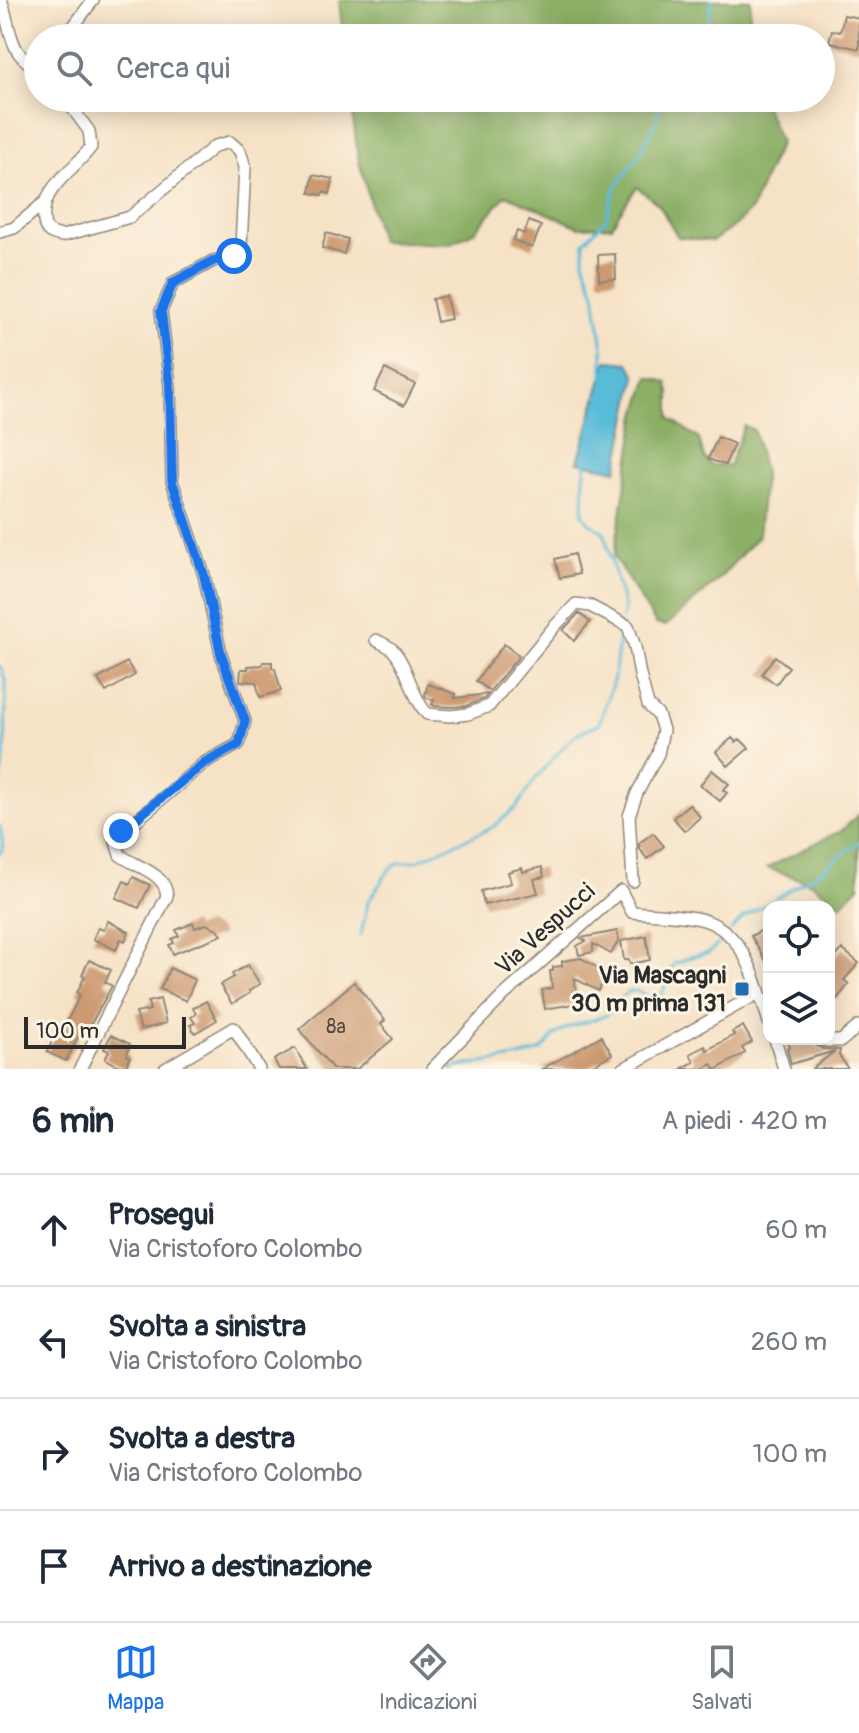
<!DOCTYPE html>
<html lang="it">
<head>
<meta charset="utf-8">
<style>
	:root { --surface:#fff; --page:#f6f6f7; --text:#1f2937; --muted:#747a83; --line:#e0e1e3; --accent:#1a73e8 }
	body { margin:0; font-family:Pangolin,sans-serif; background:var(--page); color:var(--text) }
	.controls { position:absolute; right:24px; bottom:24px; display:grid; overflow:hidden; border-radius:16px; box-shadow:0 4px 20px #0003 }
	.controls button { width:72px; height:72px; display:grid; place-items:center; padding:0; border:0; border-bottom:2px solid var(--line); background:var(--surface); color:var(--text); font:40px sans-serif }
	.scale { position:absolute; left:24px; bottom:20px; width:162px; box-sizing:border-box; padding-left:8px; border:4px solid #2b2b2b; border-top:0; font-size:22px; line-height:28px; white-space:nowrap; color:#2b2b2b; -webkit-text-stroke:6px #fcf5e5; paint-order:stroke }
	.stop { position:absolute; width:24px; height:24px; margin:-18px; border:6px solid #1a73e8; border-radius:50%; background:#fff }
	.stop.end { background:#1a73e8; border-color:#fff; box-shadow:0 2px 8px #0008 }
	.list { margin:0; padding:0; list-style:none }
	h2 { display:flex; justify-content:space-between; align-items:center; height:104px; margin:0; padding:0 32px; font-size:34px }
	h2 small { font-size:26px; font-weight:400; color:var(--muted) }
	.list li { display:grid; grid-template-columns:52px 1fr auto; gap:24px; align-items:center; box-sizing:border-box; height:112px; padding:0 32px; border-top:2px solid var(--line) }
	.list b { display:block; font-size:30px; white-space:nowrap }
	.list p { margin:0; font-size:26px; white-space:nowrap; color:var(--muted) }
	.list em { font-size:26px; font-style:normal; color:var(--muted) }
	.icon { flex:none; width:44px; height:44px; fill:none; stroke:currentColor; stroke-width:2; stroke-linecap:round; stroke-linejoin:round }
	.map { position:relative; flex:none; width:859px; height:1069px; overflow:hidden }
	.search { position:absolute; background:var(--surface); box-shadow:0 4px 20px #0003; left:24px; right:24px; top:24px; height:88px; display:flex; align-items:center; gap:20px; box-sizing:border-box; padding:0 28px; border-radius:44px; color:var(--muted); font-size:30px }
	.sheet { height:552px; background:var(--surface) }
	nav { display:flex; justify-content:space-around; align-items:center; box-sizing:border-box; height:112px; border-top:2px solid var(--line); background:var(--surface); font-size:22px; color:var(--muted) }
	nav a { display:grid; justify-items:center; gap:4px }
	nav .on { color:var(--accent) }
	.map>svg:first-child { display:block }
	.forest { fill:#8aaf65; stroke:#5a6d48; stroke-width:2 }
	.water { fill:#59bbd8; stroke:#427382; stroke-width:2 }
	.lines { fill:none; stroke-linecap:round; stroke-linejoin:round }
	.stream { stroke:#59bbd8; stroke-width:3 }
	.building { fill:#cc9971 }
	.minor-casing { stroke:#908678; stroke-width:14 }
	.minor { stroke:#fff; stroke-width:11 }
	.route { stroke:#1a73e8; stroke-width:10 }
	.poi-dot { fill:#1f6fb2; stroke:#fcf5e5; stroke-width:3 }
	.labels { text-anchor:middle; stroke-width:6; stroke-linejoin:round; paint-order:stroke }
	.number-label { font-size:20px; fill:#53463c }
	.street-label { font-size:24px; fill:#2b2b2b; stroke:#fcf5e5 }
	.poi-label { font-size:24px; font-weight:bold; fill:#2b2b2b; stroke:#fcf5e5; text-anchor:end }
</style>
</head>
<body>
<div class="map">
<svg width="859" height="1069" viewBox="0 0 859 1069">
	<rect width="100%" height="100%" fill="#fcf5e5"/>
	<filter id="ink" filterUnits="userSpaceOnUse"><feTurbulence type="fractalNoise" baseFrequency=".0125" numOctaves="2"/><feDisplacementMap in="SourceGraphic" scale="16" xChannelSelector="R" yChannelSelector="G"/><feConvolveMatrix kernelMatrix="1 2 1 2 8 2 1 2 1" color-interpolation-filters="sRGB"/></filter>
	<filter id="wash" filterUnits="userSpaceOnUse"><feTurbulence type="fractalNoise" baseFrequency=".006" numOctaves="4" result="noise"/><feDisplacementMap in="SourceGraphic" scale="32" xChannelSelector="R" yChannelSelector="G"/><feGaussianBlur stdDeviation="1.8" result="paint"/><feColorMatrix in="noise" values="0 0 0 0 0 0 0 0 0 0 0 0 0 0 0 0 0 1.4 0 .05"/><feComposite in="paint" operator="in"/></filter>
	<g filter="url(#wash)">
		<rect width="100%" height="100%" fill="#f6e2c6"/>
		<path class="forest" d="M 339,0 L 751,0 L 748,38 L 343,38 Z
			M 350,98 L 762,98 L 780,142 L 751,210 L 733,227 L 713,241 L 678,237 L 659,205 L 637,187 L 620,212 L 612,226 L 579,227 L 506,195 L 475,231 L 450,244 L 380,241 L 359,161 Z
			M 649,377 L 667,382 L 670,392 L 670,418 L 699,439 L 704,458 L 711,465 L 729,466 L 744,426 L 754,430 L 764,473 L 758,536 L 720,578 L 666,626 L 656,624 L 614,557 L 637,414 Z
			M 859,814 L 859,886 L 841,905 L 811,883 L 767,868 L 842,830 Z"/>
		<path class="water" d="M 607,361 L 629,363 L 636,376 L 617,470 L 578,462 Z"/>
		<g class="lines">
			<path class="stream" d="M 703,38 L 708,27 L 712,0
				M 603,378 L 603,349 L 595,293 L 584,261 L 584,242 L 606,219 L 615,188 L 639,155 L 657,120 L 658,110 L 666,98
				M 587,460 L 584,477 L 583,513 C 586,523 596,527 604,532 L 624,608 L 622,619
				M 0,666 L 6,682 L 5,752 L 0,787
				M 0,826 L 3,847 L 0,853
				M 731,930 L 743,918 L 821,871 L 859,842
				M 361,935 L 368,902 L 389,870 L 398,863 L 416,861 L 493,827 L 517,807 L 536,778 L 569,741 L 578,733 L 599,724 L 614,678 L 621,626
				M 451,1069 C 479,1060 509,1063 537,1052 C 546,1049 548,1041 555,1035 C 569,1024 586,1023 602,1017 C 623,1009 619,976 652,999 L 661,997 L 671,969 L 674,964 L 691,957 L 709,953 L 726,936"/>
		</g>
		<g id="blocks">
			<path class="building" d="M 844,15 L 859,18 L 859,49 L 829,42 L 832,30 L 840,32 Z
				M 313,175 L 333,179 L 330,194 L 323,192 L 322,195 L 310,193 Z
				M 529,221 L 541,226 L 532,248 L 513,240 L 517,231 L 524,234 Z
				M 326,233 L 348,239 L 344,254 L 322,248 Z
				M 615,254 L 616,279 L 599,280 L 598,255 Z
				M 446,296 L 451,319 L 437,322 L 432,299 Z
				M 385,369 L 415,384 L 404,406 L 374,391 Z
				M 718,437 L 734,444 L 725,465 L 708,459 Z
				M 574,554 L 579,574 L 560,578 L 555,559 Z
				M 579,613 L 590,622 L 574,641 L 563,630 Z
				M 504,644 L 519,656 L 490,691 L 476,681 Z
				M 775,656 L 789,667 L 776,684 L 762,674 Z
				M 127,662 L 135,675 L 106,692 L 98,679 Z
				M 263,662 L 272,662 L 272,668 L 275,669 L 281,691 L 260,697 L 256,682 L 240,681 L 241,669 L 248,669 L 248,666 L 262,665 Z
				M 428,684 L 456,694 L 455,698 L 488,694 L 484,699 L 466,706 L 450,707 L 435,706 L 432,705 L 434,700 L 426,698 L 425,695 Z
				M 732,738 L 736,742 L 740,739 L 749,748 L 728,766 L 716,752 Z
				M 712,770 L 729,784 L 723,790 L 727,793 L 720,801 L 700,785 Z
				M 689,804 L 700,817 L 685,831 L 673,818 Z
				M 653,833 L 664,846 L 647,859 L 640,849 L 639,843 Z
				M 542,867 L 544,877 L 534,879 L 538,893 L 484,905 L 481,891 L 511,883 L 508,872 L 522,868 L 523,872 Z
				M 133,877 L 150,885 L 139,908 L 116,898 L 124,881 L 130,884 Z
				M 108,921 L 129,932 L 125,941 L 121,939 L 116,950 L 93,939 L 98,928 L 104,930 Z
				M 193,923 L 195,928 L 206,924 L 218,929 L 222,935 L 173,954 L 169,945 L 174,943 L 172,939 L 179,936 L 176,930 Z
				M 766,928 L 769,932 L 769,966 L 751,936 Z
				M 617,931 L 619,940 L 611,954 L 593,944 L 593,952 L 579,955 L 577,946 L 586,941 L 581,938 Z
				M 646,936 L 650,960 L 630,964 L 629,960 L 624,960 L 621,941 Z
				M 842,949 L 859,963 L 844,980 L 849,984 L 837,999 L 829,993 L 829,965 Z
				M 581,958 L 608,974 L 598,991 L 574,978 L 579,1003 L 545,1009 L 542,990 L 552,988 L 550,971 L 553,971 L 553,967 L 562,966 L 562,961 Z
				M 89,960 L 111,970 L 105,982 L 112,986 L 87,1031 L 82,1029 L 66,1061 L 47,1052 L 56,1033 L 60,1035 L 80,995 L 77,993 L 85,976 L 82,975 Z
				M 248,965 L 260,984 L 249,991 L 250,993 L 232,1004 L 220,985 L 234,977 L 232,974 Z
				M 170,968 L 195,980 L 186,1001 L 160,989 Z
				M 354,982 L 385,1020 L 381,1024 L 393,1039 L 357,1069 L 333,1069 L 299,1029 Z
				M 160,999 L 166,1023 L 141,1030 L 136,1013 L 150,1010 L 148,1002 Z
				M 206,1001 L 217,1020 L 195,1033 L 190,1025 L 195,1023 L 191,1017 L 196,1014 L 193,1008 Z
				M 743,1026 L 752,1042 L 742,1048 L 745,1053 L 717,1069 L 715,1069 L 712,1064 L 703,1069 L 681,1069 L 694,1062 L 690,1054 L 705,1046 L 707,1050 L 734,1035 L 732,1032 Z
				M 111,1035 L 130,1044 L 127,1055 L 130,1057 L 125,1069 L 105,1059 L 109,1051 L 104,1049 Z
				M 601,1036 L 612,1054 L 586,1069 L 542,1069 Z
				M 787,1039 L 809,1039 L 810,1042 L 813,1041 L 815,1045 L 823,1049 L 840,1050 L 839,1055 L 848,1069 L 812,1069 L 835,1051 L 791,1064 L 787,1048 L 790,1047 Z
				M 295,1048 L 307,1069 L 279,1069 L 274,1060 Z"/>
		</g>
	</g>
	<g filter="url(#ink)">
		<use href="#blocks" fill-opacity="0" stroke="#908678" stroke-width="2"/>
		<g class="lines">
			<defs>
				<path id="minor" d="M 1,0 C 8,17 8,36 18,52 C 23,59 31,65 38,70
					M 65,38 L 93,0
					M 65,98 L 89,131 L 91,147 C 74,171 40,187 44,221 C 45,232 52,234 62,236 L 130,217 L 215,146 L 230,142 L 240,151 L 245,167 L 241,246 L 234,256 L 213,261 L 173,283 L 161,311 L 170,386 L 172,481 L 204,575 L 221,654 L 245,721 L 239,744 L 204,763 L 118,836 L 116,842 L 120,855 C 136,867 166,873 167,896 L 80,1069
					M 0,232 L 14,228 L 44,203
					M 376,640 C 381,643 389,646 393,650 C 409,668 411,696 427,714 L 450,716 L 468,714 L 489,706 L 554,627 L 576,604 L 590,606 L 628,626 L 635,647 L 640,675 L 648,705 L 658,715 L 663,730 L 658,754 L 637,793 L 629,816 L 633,881
					M 775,1039 L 784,1069
					M 821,1039 L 826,1041 L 841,1041 L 859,1026
					M 165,1069 L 234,1028 L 259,1069
					M 432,1069 L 503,996 L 621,891 L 632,912 C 654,914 678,914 700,919 C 746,930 756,983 769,1022
					M 623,1069 L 759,993"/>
			</defs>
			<use href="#minor" class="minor-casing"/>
			<use href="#minor" class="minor"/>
		</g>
	</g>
	<g class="lines" filter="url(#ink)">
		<path class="route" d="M 121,831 L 204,763 L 239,744 L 245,721 L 221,654 L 204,575 L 172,481 L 170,386 L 161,311 L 173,283 L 213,261 L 234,256"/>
	</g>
	<rect class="poi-dot" x="734" y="981" width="16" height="16" rx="4"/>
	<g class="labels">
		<g class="number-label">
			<text x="336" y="1033">8a</text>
		</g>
		<g class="street-label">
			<text transform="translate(545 929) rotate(-42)" y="8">Via Vespucci</text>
		</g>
		<g class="poi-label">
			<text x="726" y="983">Via Mascagni<tspan x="726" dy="28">30 m prima 131</tspan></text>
		</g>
	</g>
</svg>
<div class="controls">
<button><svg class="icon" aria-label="locate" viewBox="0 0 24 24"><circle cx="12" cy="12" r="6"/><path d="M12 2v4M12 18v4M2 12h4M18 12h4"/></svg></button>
<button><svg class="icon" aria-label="layers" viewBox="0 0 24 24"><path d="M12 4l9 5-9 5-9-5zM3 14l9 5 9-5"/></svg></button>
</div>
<div class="scale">100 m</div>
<div class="stop" style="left:234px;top:256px"></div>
<div class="stop end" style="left:121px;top:831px"></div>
<div class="search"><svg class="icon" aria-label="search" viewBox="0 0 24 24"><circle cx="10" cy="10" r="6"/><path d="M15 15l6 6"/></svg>Cerca qui</div>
</div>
<section class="sheet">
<h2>6 min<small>A piedi · 420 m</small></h2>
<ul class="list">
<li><svg class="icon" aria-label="ahead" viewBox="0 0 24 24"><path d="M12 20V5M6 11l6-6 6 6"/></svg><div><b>Prosegui</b><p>Via Cristoforo Colombo</p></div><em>60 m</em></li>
<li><svg class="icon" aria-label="left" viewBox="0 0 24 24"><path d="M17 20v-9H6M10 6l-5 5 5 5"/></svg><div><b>Svolta a sinistra</b><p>Via Cristoforo Colombo</p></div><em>260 m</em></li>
<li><svg class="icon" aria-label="right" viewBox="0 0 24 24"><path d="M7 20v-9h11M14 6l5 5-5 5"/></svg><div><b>Svolta a destra</b><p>Via Cristoforo Colombo</p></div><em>100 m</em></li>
<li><svg class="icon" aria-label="arrive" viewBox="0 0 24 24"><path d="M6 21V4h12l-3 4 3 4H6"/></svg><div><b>Arrivo a destinazione</b></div></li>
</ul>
</section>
<nav>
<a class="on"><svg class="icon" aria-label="map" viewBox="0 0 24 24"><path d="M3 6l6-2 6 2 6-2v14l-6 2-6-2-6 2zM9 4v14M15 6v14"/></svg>Mappa</a>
<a><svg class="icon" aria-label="directions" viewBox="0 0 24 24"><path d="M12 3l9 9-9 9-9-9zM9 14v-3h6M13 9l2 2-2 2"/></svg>Indicazioni</a>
<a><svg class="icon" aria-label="saved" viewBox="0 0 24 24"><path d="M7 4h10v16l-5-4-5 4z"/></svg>Salvati</a>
</nav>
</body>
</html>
